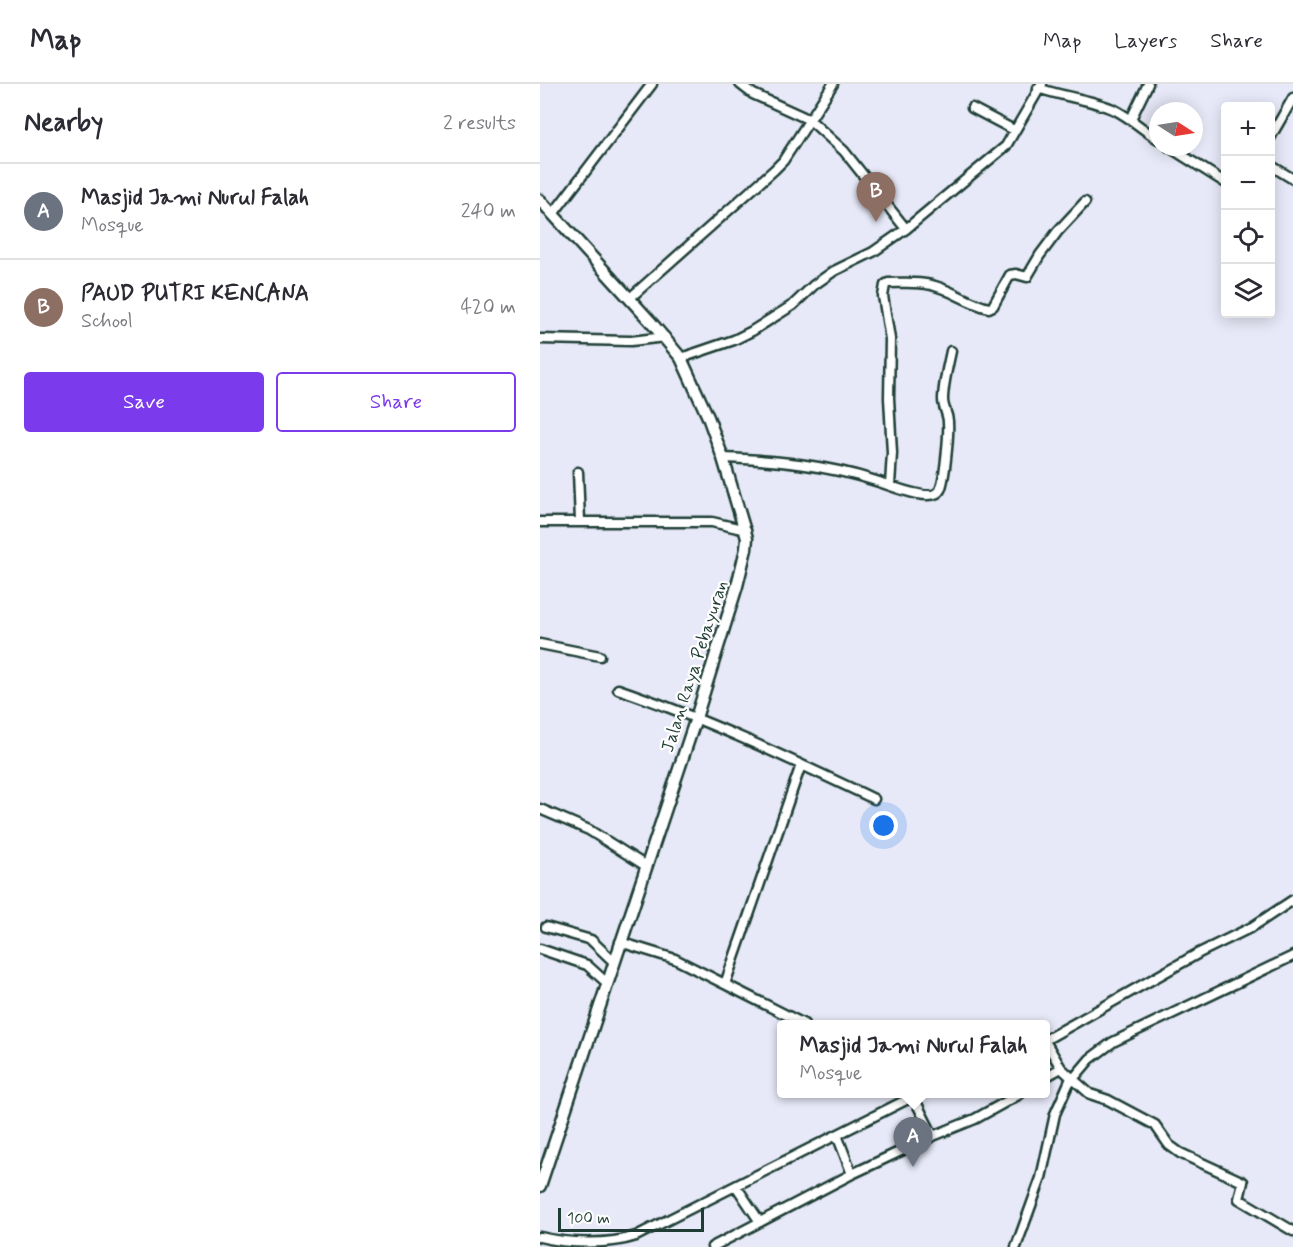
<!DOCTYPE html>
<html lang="en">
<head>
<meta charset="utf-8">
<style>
	:root { --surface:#fff; --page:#f7f7f7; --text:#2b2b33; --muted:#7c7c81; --line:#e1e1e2; --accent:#7c3aed }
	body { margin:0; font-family:Mynerve,sans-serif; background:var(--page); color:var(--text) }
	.controls { position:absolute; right:18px; top:18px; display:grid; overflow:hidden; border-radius:6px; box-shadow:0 3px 15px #0003 }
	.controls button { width:54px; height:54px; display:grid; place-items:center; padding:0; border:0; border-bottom:2px solid var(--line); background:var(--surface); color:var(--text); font:30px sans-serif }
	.compass { position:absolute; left:609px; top:18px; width:54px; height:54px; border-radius:50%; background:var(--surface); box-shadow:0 3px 15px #0003; rotate:102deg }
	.scale { position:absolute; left:18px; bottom:15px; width:146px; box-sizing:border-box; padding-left:6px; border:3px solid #1f3d34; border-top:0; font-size:16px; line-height:21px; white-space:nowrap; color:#1f3d34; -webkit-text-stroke:4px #fff; paint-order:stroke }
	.you { position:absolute; left:344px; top:742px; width:21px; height:21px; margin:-15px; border:4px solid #fff; border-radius:50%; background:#1a73e8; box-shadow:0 0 0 9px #1a73e833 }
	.badge { display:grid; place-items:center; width:39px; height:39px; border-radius:50%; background:var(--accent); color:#fff; font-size:20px; font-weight:700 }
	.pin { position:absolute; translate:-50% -50px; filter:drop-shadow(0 2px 3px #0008) }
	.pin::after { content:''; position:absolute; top:32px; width:21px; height:18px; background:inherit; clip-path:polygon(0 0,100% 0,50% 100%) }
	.popup { position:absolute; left:237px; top:936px; width:273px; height:78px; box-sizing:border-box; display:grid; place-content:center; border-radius:6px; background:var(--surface); filter:drop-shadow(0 2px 4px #0005); font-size:20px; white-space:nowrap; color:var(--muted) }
	.popup b { font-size:22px; color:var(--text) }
	.popup::after { content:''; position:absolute; left:50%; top:100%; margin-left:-12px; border:12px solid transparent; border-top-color:var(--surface) }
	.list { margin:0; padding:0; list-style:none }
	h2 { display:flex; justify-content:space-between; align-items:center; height:78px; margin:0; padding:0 24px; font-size:26px }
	h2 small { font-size:20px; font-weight:400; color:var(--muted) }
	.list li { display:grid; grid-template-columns:39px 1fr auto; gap:18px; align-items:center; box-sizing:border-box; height:96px; padding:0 24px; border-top:2px solid var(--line) }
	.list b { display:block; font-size:22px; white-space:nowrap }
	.list p { margin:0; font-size:20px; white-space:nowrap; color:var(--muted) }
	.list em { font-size:20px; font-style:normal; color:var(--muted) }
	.actions { display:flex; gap:12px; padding:18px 24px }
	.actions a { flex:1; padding:14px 0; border:2px solid var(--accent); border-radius:6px; text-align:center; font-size:21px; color:var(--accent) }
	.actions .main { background:var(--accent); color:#fff }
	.icon { flex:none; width:33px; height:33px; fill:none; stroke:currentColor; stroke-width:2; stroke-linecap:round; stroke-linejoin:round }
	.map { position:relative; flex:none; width:753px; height:1163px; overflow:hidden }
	header { display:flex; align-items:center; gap:36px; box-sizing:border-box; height:84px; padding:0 30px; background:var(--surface); border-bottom:2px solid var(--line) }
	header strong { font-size:28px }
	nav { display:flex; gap:33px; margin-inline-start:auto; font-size:21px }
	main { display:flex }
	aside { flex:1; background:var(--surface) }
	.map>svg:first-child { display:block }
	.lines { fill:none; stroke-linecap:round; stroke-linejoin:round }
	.street-casing { stroke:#1f3d34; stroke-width:13 }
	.secondary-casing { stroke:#1f3d34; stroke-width:15 }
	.street { stroke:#fff; stroke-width:8 }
	.secondary { stroke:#fff; stroke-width:10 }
	.labels { text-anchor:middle; stroke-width:4.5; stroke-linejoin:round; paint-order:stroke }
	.street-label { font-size:18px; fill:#1f3d34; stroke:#fff }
</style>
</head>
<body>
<header>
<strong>Map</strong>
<nav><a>Map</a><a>Layers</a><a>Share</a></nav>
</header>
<main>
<aside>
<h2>Nearby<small>2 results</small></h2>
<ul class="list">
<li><span class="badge" style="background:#6b7280">A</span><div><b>Masjid Jami Nurul Falah</b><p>Mosque</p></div><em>240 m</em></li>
<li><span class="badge" style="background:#8d6e63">B</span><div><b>PAUD PUTRI KENCANA</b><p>School</p></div><em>420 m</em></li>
</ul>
<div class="actions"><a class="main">Save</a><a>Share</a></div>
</aside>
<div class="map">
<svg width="753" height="1163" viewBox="0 0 753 1163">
	<rect width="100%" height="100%" fill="#e7e9f8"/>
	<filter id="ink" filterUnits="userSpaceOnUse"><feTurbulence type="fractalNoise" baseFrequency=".0167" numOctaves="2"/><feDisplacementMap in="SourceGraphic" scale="12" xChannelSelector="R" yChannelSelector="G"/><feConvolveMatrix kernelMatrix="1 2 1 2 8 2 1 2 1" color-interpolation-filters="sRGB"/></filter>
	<g filter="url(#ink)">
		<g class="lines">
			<defs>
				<path id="street" d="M 200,0 L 213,10 L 270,36 L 304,67 L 366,145
					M 498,4 C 523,13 551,15 575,26 C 591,34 603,46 618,55
					M 432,24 L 474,46
					M 591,35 L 608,0
					M 730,54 L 753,14
					M 629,63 L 686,99
					M 730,81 L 753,95
					M 13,130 L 112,0
					M 90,214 L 234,86 L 243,77 L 293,0
					M 0,255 L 91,257 L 125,253
					M 141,274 L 194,256 L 212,247 L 253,221 L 274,201 L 294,187 L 333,168 L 366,145 L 466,62 L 502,0
					M 183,374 C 235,376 287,381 336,397 C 349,401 393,420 400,406 C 405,396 409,350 408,338 C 408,330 403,324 403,316 C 403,300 408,282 411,267
					M 38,388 L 40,437
					M 350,401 L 352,369 L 349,314 L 350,255 L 343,212 L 345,201 L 348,199 C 366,199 384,197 401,204 C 417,210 432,220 449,224 L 453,222 L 470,191 L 476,190 L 487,193 L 500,171 L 518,147 L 545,118
					M 0,438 L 172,438 L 206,446
					M 0,560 L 60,572
					M 78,605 C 166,635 250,675 334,715
					M 0,725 L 49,746 L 106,782
					M 6,843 L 51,856 L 74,878
					M 80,858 L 135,875 L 264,940
					M 0,865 L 47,881 L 67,899
					M 185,900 L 261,681
					M 505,956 L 659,869 L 712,843 L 753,816
					M 505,957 L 521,984
					M 505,993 L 521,984 L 533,995 L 550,975 L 573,958 L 753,872
					M 533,995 L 550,1010 L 568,1016 L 615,1041 L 629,1061 L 640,1069 L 703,1098 L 699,1115 L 753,1147
					M 373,1012 L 393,1052
					M 297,1051 L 312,1090
					M 196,1102 L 220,1138
					M 0,1153 C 28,1160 69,1161 96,1152 L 378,1010
					M 172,1163 L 312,1090 L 393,1052 L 435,1035 L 480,1010
					M 476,1163 L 501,1094 L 515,1030 L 531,994"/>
				<path id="secondary" d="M 0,116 L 110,237 L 141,274 L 168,333 L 183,374 L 207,454 L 206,465 L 197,502 L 156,634 L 0,1102"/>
			</defs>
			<use href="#street" class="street-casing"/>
			<use href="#secondary" class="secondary-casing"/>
			<use href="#street" class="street"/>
			<use href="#secondary" class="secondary"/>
		</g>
	</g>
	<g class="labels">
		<g class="street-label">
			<text transform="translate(154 582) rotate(-72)" y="6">Jalan Raya Pebayuran</text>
		</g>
	</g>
</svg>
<div class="controls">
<button>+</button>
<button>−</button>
<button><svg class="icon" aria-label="locate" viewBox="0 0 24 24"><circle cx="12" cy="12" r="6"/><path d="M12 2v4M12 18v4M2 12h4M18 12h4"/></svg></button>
<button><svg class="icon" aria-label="layers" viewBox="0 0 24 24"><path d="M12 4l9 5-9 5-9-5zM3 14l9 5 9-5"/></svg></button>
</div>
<svg class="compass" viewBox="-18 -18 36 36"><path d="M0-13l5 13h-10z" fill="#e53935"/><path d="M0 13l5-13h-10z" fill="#7c7c81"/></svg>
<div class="scale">100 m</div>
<div class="you"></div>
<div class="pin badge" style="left:373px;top:1083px;background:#6b7280">A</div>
<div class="popup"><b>Masjid Jami Nurul Falah</b>Mosque</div>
<div class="pin badge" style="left:336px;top:138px;background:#8d6e63">B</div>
</div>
</main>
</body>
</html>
